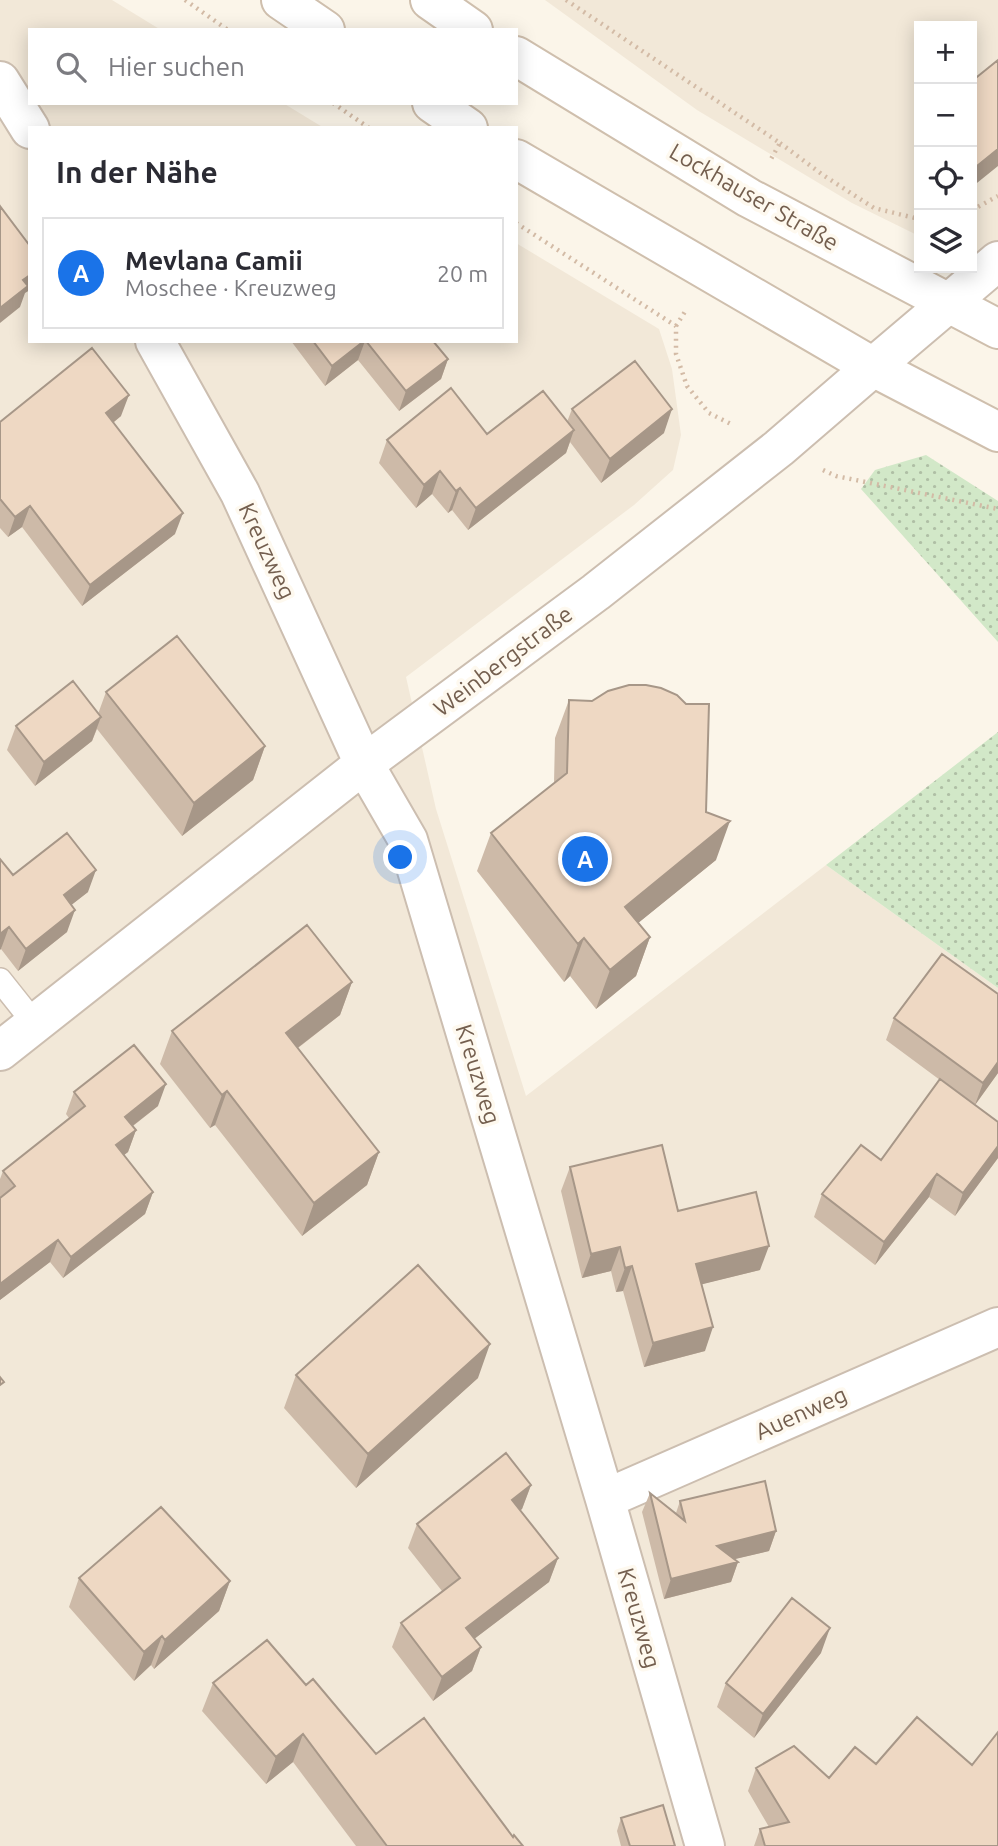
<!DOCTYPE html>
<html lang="de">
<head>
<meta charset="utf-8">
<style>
	:root { --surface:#fff; --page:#f2f2f3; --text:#2b2b33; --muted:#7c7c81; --line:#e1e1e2; --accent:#1a73e8 }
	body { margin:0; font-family:Ubuntu,sans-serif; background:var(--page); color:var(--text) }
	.controls { position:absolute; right:21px; top:21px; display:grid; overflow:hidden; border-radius:0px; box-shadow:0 4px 18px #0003 }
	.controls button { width:63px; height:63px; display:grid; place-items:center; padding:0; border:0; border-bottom:2px solid var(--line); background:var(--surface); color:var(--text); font:35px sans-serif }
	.you { position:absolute; left:401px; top:858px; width:24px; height:24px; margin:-18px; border:5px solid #fff; border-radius:50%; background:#1a73e8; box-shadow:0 0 0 10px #1a73e833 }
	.badge { display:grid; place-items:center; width:46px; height:46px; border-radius:50%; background:var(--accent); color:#fff; font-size:23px; font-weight:700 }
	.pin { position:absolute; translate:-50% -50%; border:4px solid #fff; box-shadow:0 2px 7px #0006 }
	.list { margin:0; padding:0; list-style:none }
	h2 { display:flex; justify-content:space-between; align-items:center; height:91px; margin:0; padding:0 28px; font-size:30px }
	h2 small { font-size:23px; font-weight:400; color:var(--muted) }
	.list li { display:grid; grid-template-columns:46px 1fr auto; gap:21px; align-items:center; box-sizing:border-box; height:112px; margin:0 14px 14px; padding:0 14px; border:2px solid var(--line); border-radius:0px }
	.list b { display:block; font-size:26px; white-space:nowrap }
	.list p { margin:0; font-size:23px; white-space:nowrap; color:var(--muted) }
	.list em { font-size:23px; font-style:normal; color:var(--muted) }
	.icon { flex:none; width:38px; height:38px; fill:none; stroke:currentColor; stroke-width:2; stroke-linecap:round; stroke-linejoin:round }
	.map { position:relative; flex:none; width:998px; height:1846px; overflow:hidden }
	.search { position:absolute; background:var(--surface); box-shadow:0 4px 18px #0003; left:28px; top:28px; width:490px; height:77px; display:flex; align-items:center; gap:18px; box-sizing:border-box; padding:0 24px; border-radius:0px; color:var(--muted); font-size:26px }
	.panel { position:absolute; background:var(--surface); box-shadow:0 4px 18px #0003; left:28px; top:126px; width:490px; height:217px; border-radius:0px }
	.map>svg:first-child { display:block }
	.residential { fill:#f2e8d8 }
	.park { fill:url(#park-dots) }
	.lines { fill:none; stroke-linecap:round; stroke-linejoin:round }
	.service-casing { stroke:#ccbeb0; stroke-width:26 }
	.minor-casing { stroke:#ccbeb0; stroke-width:42 }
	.tertiary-casing { stroke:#ccbeb0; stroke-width:42 }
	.secondary-casing { stroke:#cfbfad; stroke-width:42 }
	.path { stroke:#d3bba6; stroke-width:4.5; stroke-dasharray:2 5; stroke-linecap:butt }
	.service { stroke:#fff; stroke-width:23 }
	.minor { stroke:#fff; stroke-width:38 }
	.tertiary { stroke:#fff; stroke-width:38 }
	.secondary { stroke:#fff; stroke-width:38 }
	.wall { fill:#cdbaa8 }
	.shaded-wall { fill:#a79788 }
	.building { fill:#eed8c3; stroke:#a79788; stroke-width:2 }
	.labels { text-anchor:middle; stroke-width:7; stroke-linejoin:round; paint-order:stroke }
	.street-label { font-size:23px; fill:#745f4f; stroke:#fef9ef }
</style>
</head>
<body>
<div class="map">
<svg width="998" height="1846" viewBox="0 0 998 1846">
	<defs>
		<pattern id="park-dots" width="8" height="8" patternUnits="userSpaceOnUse" patternTransform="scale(1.75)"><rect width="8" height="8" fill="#d2e8c8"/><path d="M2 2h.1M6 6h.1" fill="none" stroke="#afbfa5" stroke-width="1.8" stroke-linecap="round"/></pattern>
	</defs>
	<rect width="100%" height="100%" fill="#fbf5e9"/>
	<path class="residential" d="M 0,0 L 112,0 L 161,30 L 30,30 L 30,103 L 283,103 L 324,128 L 30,128 L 30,341 L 516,341 L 516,243 L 659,329 L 672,369 L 681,435 L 673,470 L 634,505 L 406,677 L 436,809 L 526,1096 L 826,865 L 998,988 L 998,1846 L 0,1846 Z
		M 545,0 L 998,0 L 998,273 L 972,261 L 972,26 L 919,26 L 919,236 L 852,203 L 697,110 Z"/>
	<path class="park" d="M 926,455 L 998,501 L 998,642 L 861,489 L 875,470 Z
		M 998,732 L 998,988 L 826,865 Z"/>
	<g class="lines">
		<defs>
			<path id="service" d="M 0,980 L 35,1024"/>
			<path id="minor" d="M 0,81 L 30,129
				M 155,341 L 240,493 L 364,764 L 408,840 L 605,1499 L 705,1846
				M 0,1051 L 364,764 L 596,592 L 779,448 L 873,367
				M 605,1499 L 998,1327"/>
			<path id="tertiary" d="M 873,367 L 998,261"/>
			<path id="secondary" d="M 281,0 L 325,30
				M 430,0 L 473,30
				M 516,56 L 749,198 L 998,329
				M 432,103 L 468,128
				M 516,159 L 873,367 L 998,432"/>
		</defs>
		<use href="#service" class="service-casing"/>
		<use href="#minor" class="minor-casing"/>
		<use href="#tertiary" class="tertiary-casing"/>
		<use href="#secondary" class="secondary-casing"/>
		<path class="path" d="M 185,0 L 228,30
			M 566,0 L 780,143 L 771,159
			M 333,103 L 369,128
			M 780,143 L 823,175 L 874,208 L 919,219
			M 972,210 L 998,196
			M 516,223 L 676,326 L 676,354 L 687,386 L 709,413 L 733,425
			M 676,326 L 686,310
			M 823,470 L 836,476 L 998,509"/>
		<use href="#service" class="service"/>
		<use href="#minor" class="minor"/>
		<use href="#tertiary" class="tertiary"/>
		<use href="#secondary" class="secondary"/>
	</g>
	<path class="wall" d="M 291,341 L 433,341 L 448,359 L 441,379 L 399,411 L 358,360 L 325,386 Z
		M 572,409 L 664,433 L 601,483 L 570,442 L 566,453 L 468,530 L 452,510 L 448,513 L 432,494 L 416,508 L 379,463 L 387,440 L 487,434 L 567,422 Z
		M 121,416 L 113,423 L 175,534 L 82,606 L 22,527 L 8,537 L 0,528 L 0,422 Z
		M 106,692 L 265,746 L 253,780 L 182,836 L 97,729 L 92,741 L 35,786 L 7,750 L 16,726 L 98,714 Z
		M 569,700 L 706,812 L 716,860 L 638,923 L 650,937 L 636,976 L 596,1009 L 570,976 L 564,982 L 477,871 L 491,833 L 554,783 L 555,738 Z
		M 13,875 L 88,892 L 71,905 L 67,932 L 18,971 L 1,949 Z
		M 352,982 L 340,1015 L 298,1048 L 379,1152 L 367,1185 L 302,1236 L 215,1125 L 210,1128 L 160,1064 L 172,1031 Z
		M 998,994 L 998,1073 L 975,1105 L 998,1122 L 998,1158 L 955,1216 L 929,1197 L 875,1265 L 814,1217 L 822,1194 L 881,1160 L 940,1080 L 886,1040 L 894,1018 Z
		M 74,1092 L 158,1106 L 133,1126 L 136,1130 L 128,1152 L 124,1155 L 153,1192 L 145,1214 L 63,1278 L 50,1262 L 0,1300 L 0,1179 L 3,1171 L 69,1118 L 66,1114 Z
		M 570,1167 L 678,1211 L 760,1270 L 702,1284 L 705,1351 L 644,1367 L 623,1291 L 616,1292 L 611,1271 L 582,1278 L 561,1191 Z
		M 296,1375 L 478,1378 L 356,1488 L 284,1408 Z
		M 531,1485 L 522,1509 L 520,1510 L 558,1558 L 549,1582 L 474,1639 L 481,1647 L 472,1671 L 433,1701 L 392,1647 L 401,1623 L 442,1591 L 408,1548 L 417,1524 Z
		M 650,1493 L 676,1513 L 680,1501 L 776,1531 L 769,1551 L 734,1559 L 738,1562 L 731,1582 L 664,1599 L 642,1512 Z
		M 79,1578 L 230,1581 L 219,1611 L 154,1669 L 151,1665 L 134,1681 L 69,1607 Z
		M 821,1653 L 754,1738 L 717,1707 L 726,1683 Z
		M 213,1683 L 306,1685 L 376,1754 L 513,1837 L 523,1846 L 356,1846 L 293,1762 L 266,1784 L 202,1711 Z
		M 876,1764 L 998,1846 L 754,1846 L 760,1829 L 769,1827 L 748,1791 L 756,1768 L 829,1778 Z
		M 621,1818 L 675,1846 L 621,1846 L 617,1831 Z"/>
	<path class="shaded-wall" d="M 998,149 L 998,166 L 972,187 L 972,170 Z
		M 30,275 L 30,290 L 25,293 L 20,307 L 0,323 L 0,308 L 23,280 Z
		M 364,341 L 365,341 L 358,360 L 325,386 L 332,366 Z
		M 448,359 L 441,379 L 399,411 L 406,391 Z
		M 129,395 L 121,416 L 99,434 L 106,413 Z
		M 672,409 L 664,433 L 601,483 L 610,459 Z
		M 574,430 L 566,453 L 468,530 L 476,508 Z
		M 440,471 L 432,494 L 416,508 L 424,485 Z
		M 460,488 L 452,510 L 448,513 L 456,491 Z
		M 30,506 L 22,527 L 8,537 L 15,517 Z
		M 183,513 L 175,534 L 82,606 L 90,585 Z
		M 101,717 L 92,741 L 35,786 L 44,762 Z
		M 265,746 L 253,780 L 182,836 L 194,803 Z
		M 730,821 L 716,860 L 611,945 L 625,907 Z
		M 96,870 L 88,892 L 56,917 L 64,895 Z
		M 75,910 L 67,932 L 18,971 L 26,949 Z
		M 9,927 L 1,949 L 0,950 L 0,934 Z
		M 650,937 L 636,976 L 596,1009 L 610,970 Z
		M 584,938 L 570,976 L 564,982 L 578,944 Z
		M 352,982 L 340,1015 L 274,1066 L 286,1033 Z
		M 998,1062 L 998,1073 L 975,1105 L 983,1083 Z
		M 166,1084 L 158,1106 L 117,1138 L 125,1117 Z
		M 227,1091 L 215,1125 L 210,1128 L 222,1095 Z
		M 136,1130 L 128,1152 L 108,1167 L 116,1145 Z
		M 998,1146 L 998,1158 L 955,1216 L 963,1193 Z
		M 379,1152 L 367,1185 L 302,1236 L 314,1203 Z
		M 937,1174 L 929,1197 L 875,1265 L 884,1242 Z
		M 153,1192 L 145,1214 L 63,1278 L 71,1257 Z
		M 58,1240 L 50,1262 L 0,1300 L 0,1284 Z
		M 769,1246 L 760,1270 L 687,1288 L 696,1264 Z
		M 620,1247 L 611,1271 L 582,1278 L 591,1254 Z
		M 632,1266 L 623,1291 L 616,1292 L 625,1268 Z
		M 713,1327 L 705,1351 L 644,1367 L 653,1343 Z
		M 490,1344 L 478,1378 L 356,1488 L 368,1454 Z
		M 531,1485 L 522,1509 L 503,1524 L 512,1500 Z
		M 776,1531 L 769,1551 L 710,1565 L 717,1546 Z
		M 558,1558 L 549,1582 L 457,1652 L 466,1628 Z
		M 738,1562 L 731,1582 L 664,1599 L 671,1579 Z
		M 230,1581 L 219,1611 L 154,1669 L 165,1640 Z
		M 830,1628 L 821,1653 L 754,1738 L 763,1714 Z
		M 162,1636 L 151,1665 L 134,1681 L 144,1652 Z
		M 481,1647 L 472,1671 L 433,1701 L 442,1677 Z
		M 303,1734 L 293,1762 L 266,1784 L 276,1757 Z"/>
	<path class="building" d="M 998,60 L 998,149 L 972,170 L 972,81 Z
		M 0,206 L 30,246 L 30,275 L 23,280 L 28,286 L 0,308 Z
		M 313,341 L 364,341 L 332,366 Z
		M 366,341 L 433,341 L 448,359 L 406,391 Z
		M 92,348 L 129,395 L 106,413 L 183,513 L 90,585 L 30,506 L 15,517 L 0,499 L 0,422 Z
		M 635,361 L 672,409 L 610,459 L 572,409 Z
		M 451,388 L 487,434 L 543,391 L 574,430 L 476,508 L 460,488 L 456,491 L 440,471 L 424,485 L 387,440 Z
		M 177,636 L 265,746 L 194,803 L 106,692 Z
		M 73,681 L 101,717 L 44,762 L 16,726 Z
		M 629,685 L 646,685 L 661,688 L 677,695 L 686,704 L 709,704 L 706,812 L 730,821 L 625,907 L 650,937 L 610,970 L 584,938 L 578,944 L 491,833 L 567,773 L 569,700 L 592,701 L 608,691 Z
		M 67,833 L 96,870 L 64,895 L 75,910 L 26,949 L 9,927 L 0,934 L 0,859 L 13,875 Z
		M 307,925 L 352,982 L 286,1033 L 379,1152 L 314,1203 L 227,1091 L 222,1095 L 172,1031 Z
		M 942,954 L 998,994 L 998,1062 L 983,1083 L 894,1018 Z
		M 134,1045 L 166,1084 L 125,1117 L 136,1130 L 116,1145 L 153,1192 L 71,1257 L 58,1240 L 0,1284 L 0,1198 L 15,1186 L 3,1171 L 85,1106 L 74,1092 Z
		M 940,1079 L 998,1122 L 998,1146 L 963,1193 L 937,1174 L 884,1242 L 822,1194 L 861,1145 L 881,1160 Z
		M 662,1145 L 678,1211 L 756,1192 L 769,1246 L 696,1264 L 713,1327 L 653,1343 L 632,1266 L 625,1268 L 620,1247 L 591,1254 L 570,1167 Z
		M 418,1265 L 490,1344 L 368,1454 L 296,1375 Z
		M 0,1377 L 4,1382 L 0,1385 Z
		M 506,1453 L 531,1485 L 512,1500 L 558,1558 L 466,1628 L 481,1647 L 442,1677 L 401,1623 L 460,1578 L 417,1524 Z
		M 765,1481 L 776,1531 L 717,1546 L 738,1562 L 671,1579 L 650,1493 L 685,1521 L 680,1501 Z
		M 161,1507 L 230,1581 L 165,1640 L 162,1636 L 144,1652 L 79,1578 Z
		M 792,1598 L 830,1628 L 763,1714 L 726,1683 Z
		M 267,1640 L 306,1685 L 313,1679 L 376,1754 L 424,1718 L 513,1837 L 514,1835 L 523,1846 L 387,1846 L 303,1734 L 276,1757 L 213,1683 Z
		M 917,1717 L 972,1765 L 998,1732 L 998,1846 L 765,1846 L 760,1829 L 789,1822 L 756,1768 L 794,1746 L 829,1778 L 855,1747 L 876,1764 Z
		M 663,1805 L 675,1846 L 630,1846 L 621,1818 Z"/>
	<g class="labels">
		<g class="street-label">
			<text transform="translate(754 197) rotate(30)" y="8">Lockhauser Straße</text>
			<text transform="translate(267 551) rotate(65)" y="8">Kreuzweg</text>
			<text transform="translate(503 661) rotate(-37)" y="8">Weinbergstraße</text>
			<text transform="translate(478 1074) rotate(73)" y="8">Kreuzweg</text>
			<text transform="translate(801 1413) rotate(-24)" y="8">Auenweg</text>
			<text transform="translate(639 1618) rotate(74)" y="8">Kreuzweg</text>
		</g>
	</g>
</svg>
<div class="controls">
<button>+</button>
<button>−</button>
<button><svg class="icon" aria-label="locate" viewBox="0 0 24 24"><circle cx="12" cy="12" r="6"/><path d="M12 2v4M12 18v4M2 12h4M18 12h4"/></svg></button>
<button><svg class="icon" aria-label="layers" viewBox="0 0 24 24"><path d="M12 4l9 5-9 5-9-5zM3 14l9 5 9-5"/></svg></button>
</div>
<div class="you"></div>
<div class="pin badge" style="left:585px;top:859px">A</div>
<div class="search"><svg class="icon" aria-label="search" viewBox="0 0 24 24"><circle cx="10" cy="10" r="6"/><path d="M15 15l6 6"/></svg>Hier suchen</div>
<section class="panel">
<h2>In der Nähe<small></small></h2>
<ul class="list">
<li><span class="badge">A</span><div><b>Mevlana Camii</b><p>Moschee · Kreuzweg</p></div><em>20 m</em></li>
</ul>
</section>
</div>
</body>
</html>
